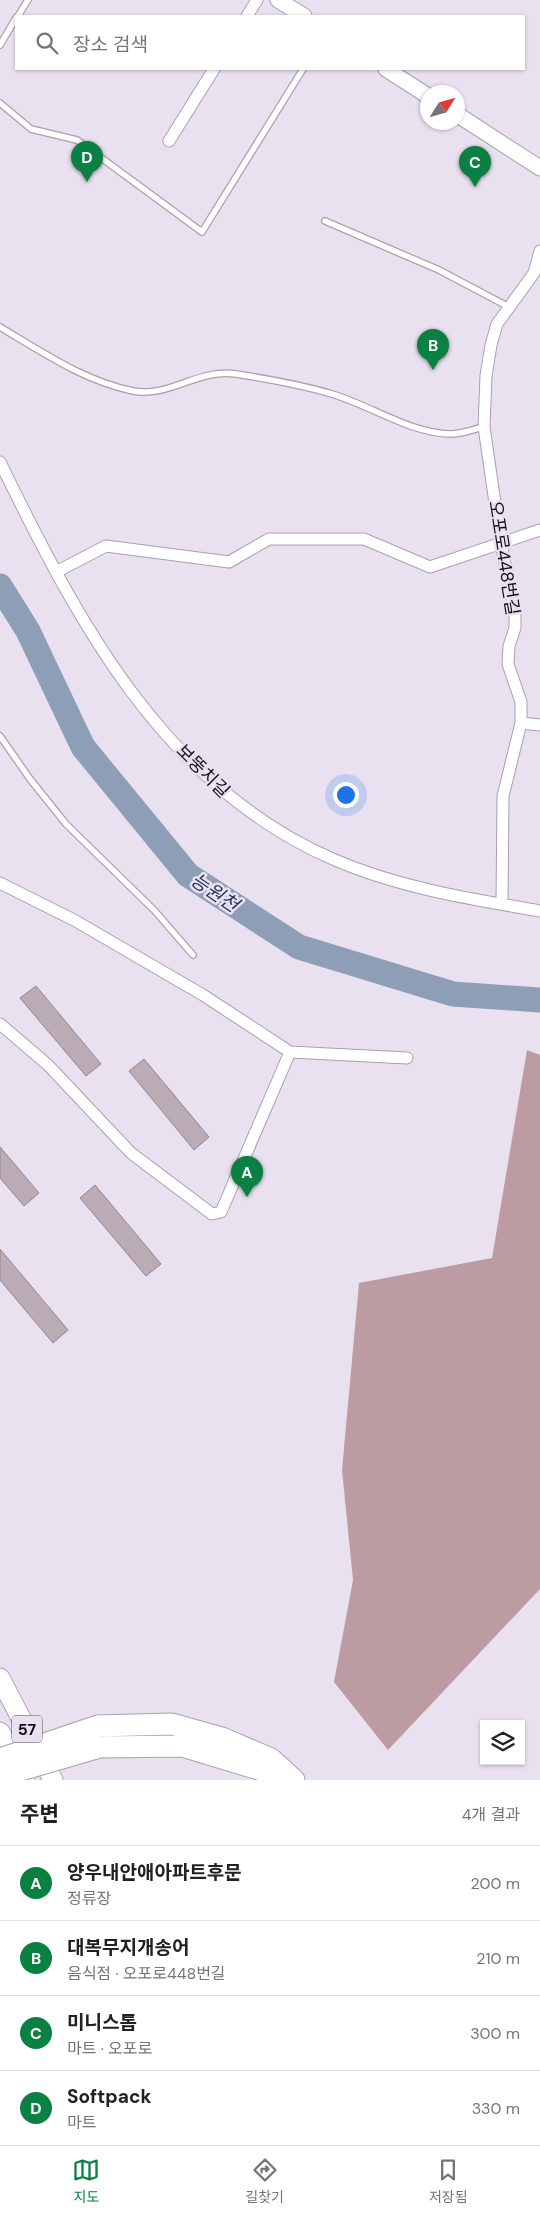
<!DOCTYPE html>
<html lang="ko">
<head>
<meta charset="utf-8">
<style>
	:root { --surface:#fff; --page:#f2f2f2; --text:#202124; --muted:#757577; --line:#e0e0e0; --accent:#0b8043 }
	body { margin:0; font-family:"DM Sans","Noto Sans KR",sans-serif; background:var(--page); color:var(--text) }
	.controls { position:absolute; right:15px; bottom:15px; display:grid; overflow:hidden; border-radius:0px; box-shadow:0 1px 4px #0004 }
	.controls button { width:45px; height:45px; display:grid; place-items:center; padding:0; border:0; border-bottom:1px solid var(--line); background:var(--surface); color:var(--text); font:25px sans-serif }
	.compass { position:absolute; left:420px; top:85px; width:45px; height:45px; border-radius:50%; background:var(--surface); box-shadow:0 1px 4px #0004; rotate:53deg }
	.you { position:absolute; left:345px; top:794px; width:18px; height:18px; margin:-12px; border:4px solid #fff; border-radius:50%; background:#1a73e8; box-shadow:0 0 0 8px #1a73e833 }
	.badge { display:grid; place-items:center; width:32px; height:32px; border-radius:50%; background:var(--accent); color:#fff; font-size:16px; font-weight:700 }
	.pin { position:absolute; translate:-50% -41px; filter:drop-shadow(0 1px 2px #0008) }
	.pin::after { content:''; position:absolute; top:26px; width:18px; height:15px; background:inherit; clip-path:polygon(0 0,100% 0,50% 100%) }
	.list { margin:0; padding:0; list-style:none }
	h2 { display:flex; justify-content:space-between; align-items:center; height:65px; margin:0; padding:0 20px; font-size:21px }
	h2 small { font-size:16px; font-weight:400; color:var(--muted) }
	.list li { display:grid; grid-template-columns:32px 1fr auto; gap:15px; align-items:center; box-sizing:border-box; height:75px; padding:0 20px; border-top:1px solid var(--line) }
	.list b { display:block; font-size:19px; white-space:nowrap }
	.list p { margin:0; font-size:16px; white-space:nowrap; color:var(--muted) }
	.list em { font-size:16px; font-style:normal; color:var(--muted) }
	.icon { flex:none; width:28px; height:28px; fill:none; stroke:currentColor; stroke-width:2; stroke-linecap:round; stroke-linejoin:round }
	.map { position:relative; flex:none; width:540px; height:1780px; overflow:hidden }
	.search { position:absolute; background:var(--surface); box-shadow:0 1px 4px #0004; left:15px; right:15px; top:15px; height:55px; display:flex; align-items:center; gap:12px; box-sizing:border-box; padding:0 18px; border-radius:0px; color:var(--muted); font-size:19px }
	.sheet { height:365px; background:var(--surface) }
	nav { display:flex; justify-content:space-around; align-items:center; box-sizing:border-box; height:70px; border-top:1px solid var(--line); background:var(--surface); font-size:14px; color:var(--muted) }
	nav a { display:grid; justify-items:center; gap:2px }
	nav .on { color:var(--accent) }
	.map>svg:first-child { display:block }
	.forest { fill:#bc9ba2 }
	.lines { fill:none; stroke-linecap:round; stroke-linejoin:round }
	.river { stroke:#8f9eb7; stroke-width:25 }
	.building { fill:#bbabb5; stroke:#94858f }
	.service-casing { stroke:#a9a0ae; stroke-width:8 }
	.minor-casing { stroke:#a9a0ae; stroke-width:13 }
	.tertiary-casing { stroke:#a9a0ae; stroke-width:17 }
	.trunk-casing { stroke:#a9a0ae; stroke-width:21 }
	.motorway-casing { stroke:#a9a0ae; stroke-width:23 }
	.service { stroke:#fff; stroke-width:5.5 }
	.minor { stroke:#fff; stroke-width:11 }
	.tertiary { stroke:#fff; stroke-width:15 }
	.trunk { stroke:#fff; stroke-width:19 }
	.motorway { stroke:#fff; stroke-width:21 }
	.motorway-bridge-casing { stroke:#a9a0ae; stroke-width:23; stroke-linecap:butt }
	.motorway-bridge { stroke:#fff; stroke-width:21 }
	.labels { text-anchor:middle; stroke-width:5; stroke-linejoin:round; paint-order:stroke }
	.shield { fill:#eae1f0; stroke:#534e56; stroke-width:1 }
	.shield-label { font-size:16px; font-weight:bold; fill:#120f14 }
	.street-label { font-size:18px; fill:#120f14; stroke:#eae1f0 }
	.water-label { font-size:19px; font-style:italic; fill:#1d3357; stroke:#eae1f0 }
</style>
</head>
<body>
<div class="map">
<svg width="540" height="1780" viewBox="0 0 540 1780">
	<rect width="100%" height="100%" fill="#eae1f0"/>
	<path class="forest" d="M 527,1050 L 540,1055 L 540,1589 L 388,1750 L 334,1682 L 353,1580 L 342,1470 L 359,1283 L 492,1258 Z"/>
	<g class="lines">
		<path class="river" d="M 0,586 L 28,631 L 83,747 L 188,875 L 299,947 L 453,994 L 540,1000"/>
	</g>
	<path class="building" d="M 36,986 L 101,1064 L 86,1076 L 20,998 Z
		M 144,1059 L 209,1137 L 194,1150 L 129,1071 Z
		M 0,1147 L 39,1193 L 24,1206 L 0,1178 Z
		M 95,1185 L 161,1264 L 146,1276 L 80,1198 Z
		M 0,1249 L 68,1330 L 53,1343 L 0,1280 Z"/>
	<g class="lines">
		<defs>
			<path id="service" d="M 18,16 L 28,0
				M 0,45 L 16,18
				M 0,103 L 31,129 L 77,140 L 202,232 L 303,69
				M 325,221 L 439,270 L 509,307
				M 0,327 C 42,352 84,381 133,391 C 169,398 199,368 236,374 C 268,379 302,385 332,394 C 372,406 409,433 451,434 C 461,434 474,429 484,427
				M 0,736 L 30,779 L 66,824 L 154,910 L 193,955"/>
			<path id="minor" d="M 247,16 L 257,0
				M 169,141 L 214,69
				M 0,462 C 77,620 164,787 335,860 C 400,888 471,899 540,911
				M 56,572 L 106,546 L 229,562 L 269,539 L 364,539 L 430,567 L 540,530
				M 521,723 L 540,725
				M 0,883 L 74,920 L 203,995 L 290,1052 L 407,1058
				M 502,904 L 503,796 L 521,723 L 521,702 L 508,664 L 509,646 L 515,628 L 515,611 L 501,544 L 484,427 L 486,376 L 491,345 L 497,324 L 534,273 L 540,251
				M 0,1024 L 48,1065 L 131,1153 L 212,1214 L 221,1212 L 290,1052"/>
			<path id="tertiary" d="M 278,0 L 304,16
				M 386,69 L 428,96
				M 458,115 L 540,168"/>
			<path id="trunk" d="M 0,1678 L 53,1780
				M 0,1732 L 25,1780"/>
			<path id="motorway" d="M 98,1726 L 172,1724 L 222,1738 L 271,1759 L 294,1780
				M 100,1747 L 182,1746 L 262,1770 L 273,1780"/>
		</defs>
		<use href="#service" class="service-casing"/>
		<use href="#minor" class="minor-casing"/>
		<use href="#tertiary" class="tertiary-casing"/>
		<use href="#trunk" class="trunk-casing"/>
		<use href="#motorway" class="motorway-casing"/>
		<use href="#service" class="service"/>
		<use href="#minor" class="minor"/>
		<use href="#tertiary" class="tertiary"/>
		<use href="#trunk" class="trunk"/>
		<use href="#motorway" class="motorway"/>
		<defs>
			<path id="motorway-bridge" d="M 0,1759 L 98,1726
				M 0,1776 L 100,1747"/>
		</defs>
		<use href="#motorway-bridge" class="motorway-bridge-casing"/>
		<use href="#motorway-bridge" class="motorway-bridge"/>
	</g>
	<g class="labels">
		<rect class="shield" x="12" y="1715.5" width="30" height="27" rx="4"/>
		<g class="shield-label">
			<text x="27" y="1735">57</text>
		</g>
		<g class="street-label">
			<text transform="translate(504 558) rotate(81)" y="6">오포로448번길</text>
			<text transform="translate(203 771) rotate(45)" y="6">보뚱치길</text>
		</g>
		<g class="water-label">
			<text transform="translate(215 892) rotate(34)" y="7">능원천</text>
		</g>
	</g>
</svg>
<div class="controls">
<button><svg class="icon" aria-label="layers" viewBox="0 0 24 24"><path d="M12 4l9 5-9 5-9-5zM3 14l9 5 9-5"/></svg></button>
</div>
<svg class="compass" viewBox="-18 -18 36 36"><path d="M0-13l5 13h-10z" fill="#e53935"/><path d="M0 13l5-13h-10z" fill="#757577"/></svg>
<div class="you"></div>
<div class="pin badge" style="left:247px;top:1197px">A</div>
<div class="pin badge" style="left:433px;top:370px">B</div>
<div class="pin badge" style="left:475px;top:187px">C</div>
<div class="pin badge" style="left:87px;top:182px">D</div>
<div class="search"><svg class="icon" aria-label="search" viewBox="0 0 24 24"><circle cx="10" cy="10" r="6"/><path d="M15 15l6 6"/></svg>장소 검색</div>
</div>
<section class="sheet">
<h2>주변<small>4개 결과</small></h2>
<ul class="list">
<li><span class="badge">A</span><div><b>양우내안애아파트후문</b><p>정류장</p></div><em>200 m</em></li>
<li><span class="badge">B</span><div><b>대복무지개송어</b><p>음식점 · 오포로448번길</p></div><em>210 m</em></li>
<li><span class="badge">C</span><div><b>미니스톱</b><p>마트 · 오포로</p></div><em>300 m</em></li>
<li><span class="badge">D</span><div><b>Softpack</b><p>마트</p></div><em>330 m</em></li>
</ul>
</section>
<nav>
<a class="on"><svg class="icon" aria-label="map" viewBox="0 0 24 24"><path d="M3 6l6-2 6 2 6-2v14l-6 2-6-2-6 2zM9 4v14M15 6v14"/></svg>지도</a>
<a><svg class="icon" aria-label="directions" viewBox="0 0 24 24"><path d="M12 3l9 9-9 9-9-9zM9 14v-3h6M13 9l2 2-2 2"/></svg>길찾기</a>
<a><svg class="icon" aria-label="saved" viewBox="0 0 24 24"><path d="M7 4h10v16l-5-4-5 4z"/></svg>저장됨</a>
</nav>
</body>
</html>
